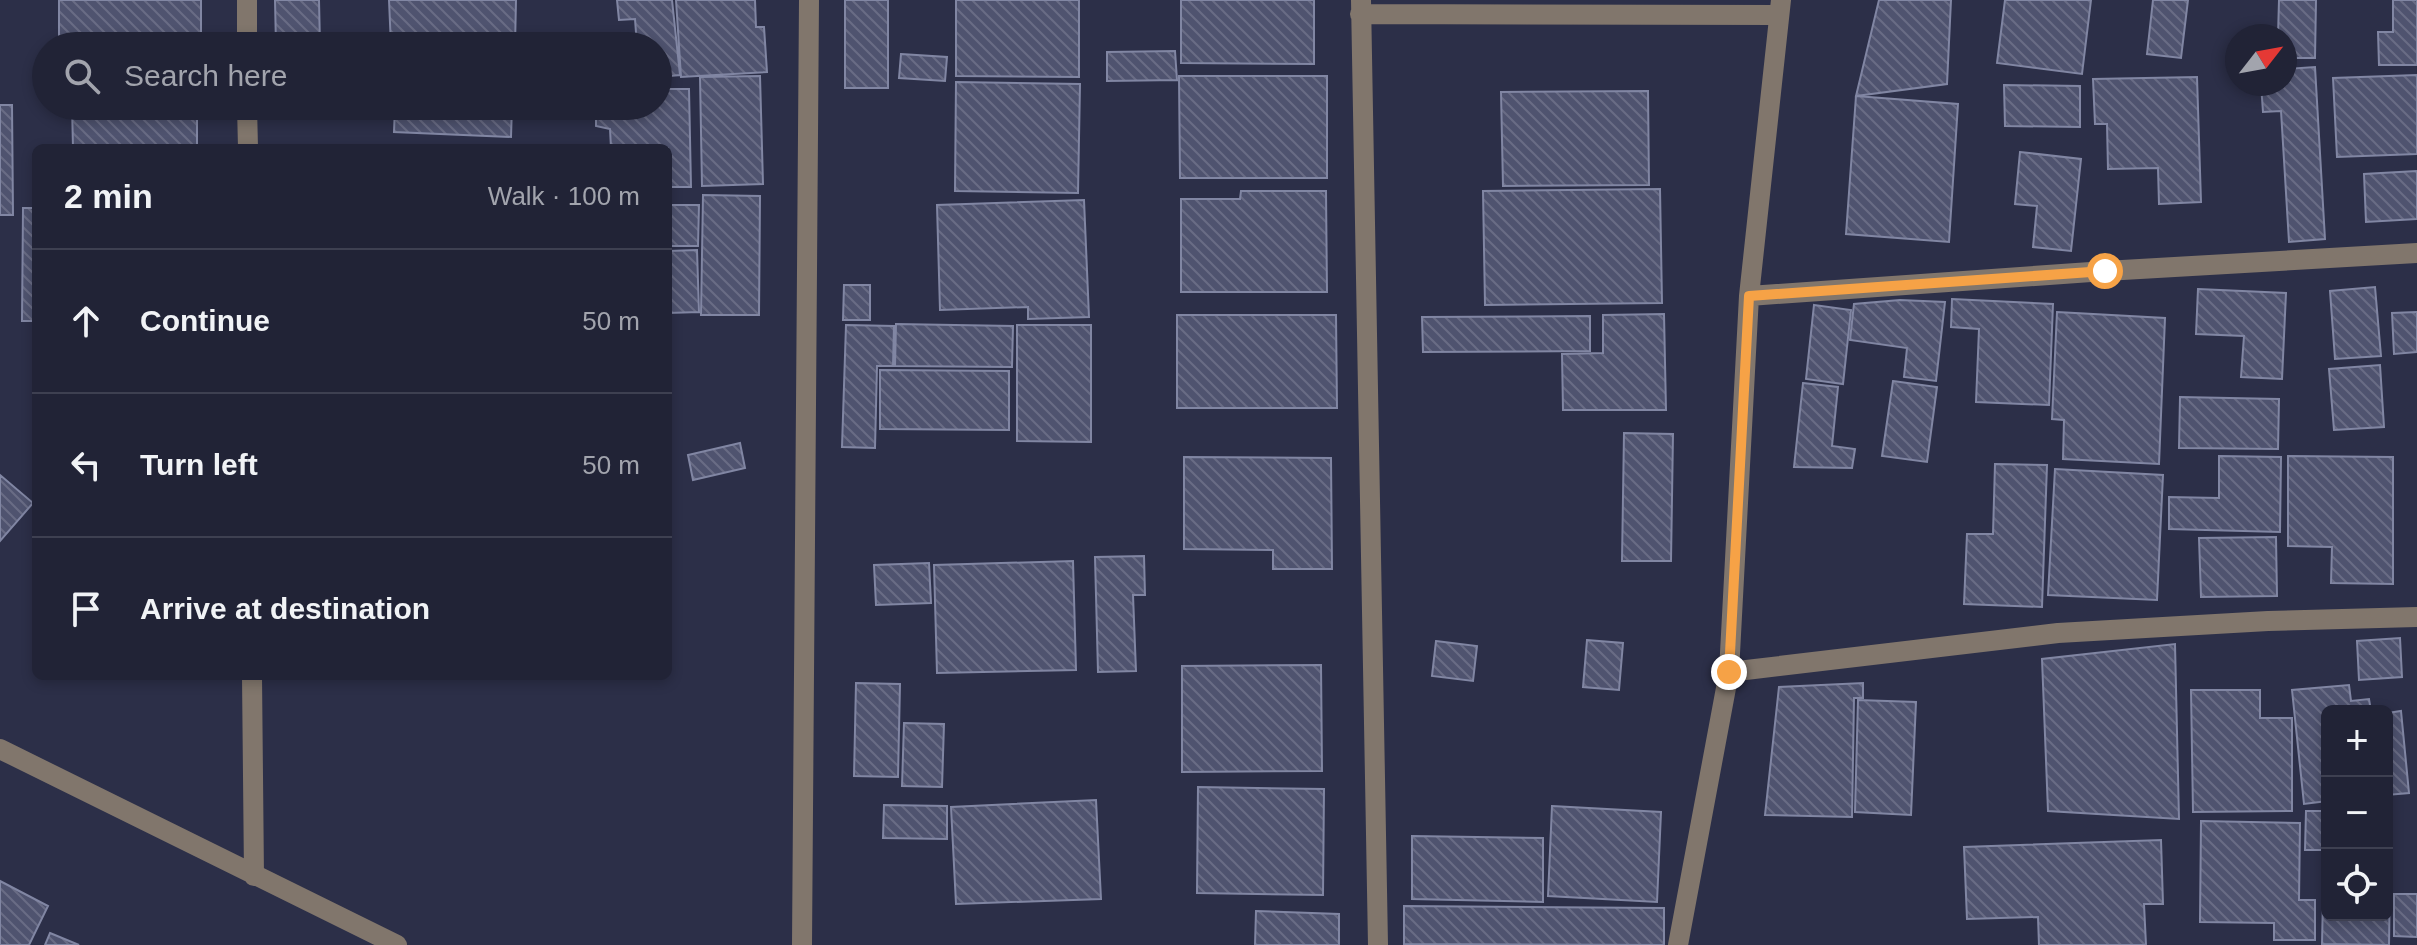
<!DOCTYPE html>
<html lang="en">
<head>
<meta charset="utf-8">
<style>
	:root { --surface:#212336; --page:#292b3e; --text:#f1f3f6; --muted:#a2a4ad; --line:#3e4051 }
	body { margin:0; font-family:Arial,sans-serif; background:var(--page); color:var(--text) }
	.controls { position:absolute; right:24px; bottom:24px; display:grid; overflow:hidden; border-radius:12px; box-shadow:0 4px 12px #0003 }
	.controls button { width:72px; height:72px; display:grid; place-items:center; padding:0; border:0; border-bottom:2px solid var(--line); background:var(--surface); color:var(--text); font:40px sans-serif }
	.compass { position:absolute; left:2225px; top:24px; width:72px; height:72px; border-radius:50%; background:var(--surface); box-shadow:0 4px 12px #0003; rotate:59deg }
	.stop { position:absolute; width:24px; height:24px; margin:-18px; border:6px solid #f6a246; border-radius:50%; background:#fff }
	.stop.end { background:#f6a246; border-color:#fff; box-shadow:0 2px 8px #0008 }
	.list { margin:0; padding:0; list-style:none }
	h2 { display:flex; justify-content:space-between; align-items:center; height:104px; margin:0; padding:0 32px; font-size:34px }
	h2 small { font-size:26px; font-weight:400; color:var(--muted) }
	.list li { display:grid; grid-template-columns:52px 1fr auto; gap:24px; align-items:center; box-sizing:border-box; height:144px; padding:0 32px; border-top:2px solid var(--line) }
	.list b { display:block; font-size:30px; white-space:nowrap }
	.list em { font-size:26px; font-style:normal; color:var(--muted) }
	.icon { flex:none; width:44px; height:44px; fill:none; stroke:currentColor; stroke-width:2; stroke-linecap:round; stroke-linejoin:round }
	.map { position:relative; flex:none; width:2417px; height:945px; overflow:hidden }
	.search { position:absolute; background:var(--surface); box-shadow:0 4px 12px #0003; left:32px; top:32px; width:640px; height:88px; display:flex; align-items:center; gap:20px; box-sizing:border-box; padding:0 28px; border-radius:44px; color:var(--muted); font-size:30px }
	.panel { position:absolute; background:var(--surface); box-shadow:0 4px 12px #0003; left:32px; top:144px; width:640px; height:536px; border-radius:12px }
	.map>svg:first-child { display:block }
	.building { fill:url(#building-back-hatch); stroke:#8186a3; stroke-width:2 }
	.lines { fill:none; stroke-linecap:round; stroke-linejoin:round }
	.minor { stroke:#81766c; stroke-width:20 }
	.route { stroke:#f6a246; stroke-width:10 }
</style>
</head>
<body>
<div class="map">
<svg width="2417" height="945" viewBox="0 0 2417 945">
	<defs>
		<pattern id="building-back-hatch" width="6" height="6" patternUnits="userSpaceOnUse" patternTransform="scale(2)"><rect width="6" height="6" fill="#4f536f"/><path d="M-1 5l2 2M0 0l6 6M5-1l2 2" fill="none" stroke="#696c85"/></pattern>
	</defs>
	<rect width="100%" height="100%" fill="#2c2f48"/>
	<path class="building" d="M 59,0 L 201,0 L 201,46 L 59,46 Z
		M 275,0 L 319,0 L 320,46 L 276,46 Z
		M 389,0 L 516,0 L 515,46 L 391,46 Z
		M 617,0 L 672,0 L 680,75 L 658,77 L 658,46 L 637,46 L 635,19 L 619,20 Z
		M 676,0 L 755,0 L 756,27 L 764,27 L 767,72 L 681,77 Z
		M 845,0 L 888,0 L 888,88 L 845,88 Z
		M 956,0 L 1079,0 L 1079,77 L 956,76 Z
		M 1181,0 L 1314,0 L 1314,64 L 1181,63 Z
		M 1879,0 L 1951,0 L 1947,84 L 1856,96 Z
		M 2005,0 L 2091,0 L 2082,74 L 1997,63 Z
		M 2153,0 L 2188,0 L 2181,58 L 2147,54 Z
		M 2279,0 L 2316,0 L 2315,58 L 2285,58 L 2285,36 L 2278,36 Z
		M 2393,0 L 2417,0 L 2417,65 L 2379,65 L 2378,32 L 2393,32 Z
		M 1175,51 L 1177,80 L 1107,81 L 1107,52 Z
		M 901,54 L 947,57 L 945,81 L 899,78 Z
		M 2315,67 L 2325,239 L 2289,242 L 2281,111 L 2263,112 L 2261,84 L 2285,84 L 2285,69 Z
		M 2417,75 L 2417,154 L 2337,157 L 2333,78 Z
		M 760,76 L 763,184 L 702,186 L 700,77 Z
		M 1179,76 L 1327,76 L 1327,178 L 1180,178 Z
		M 2197,77 L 2201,202 L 2159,204 L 2158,168 L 2108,169 L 2107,124 L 2095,124 L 2093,79 Z
		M 956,82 L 1080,84 L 1078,193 L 955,191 Z
		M 2004,85 L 2080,86 L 2080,127 L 2005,126 Z
		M 658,89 L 689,89 L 691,187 L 668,187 L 668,148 L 611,148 L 610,129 L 596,126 L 596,106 L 658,106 Z
		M 1648,91 L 1649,185 L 1503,186 L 1501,92 Z
		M 1856,96 L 1958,104 L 1949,242 L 1846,234 Z
		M 0,105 L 12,105 L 13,215 L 0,215 Z
		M 72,106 L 197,106 L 197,148 L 73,148 Z
		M 395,106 L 512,106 L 511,137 L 394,132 Z
		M 2020,152 L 2081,159 L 2071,251 L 2033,247 L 2037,206 L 2015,204 Z
		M 2417,171 L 2417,219 L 2366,222 L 2364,174 Z
		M 1660,189 L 1662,303 L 1485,305 L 1483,191 Z
		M 1241,191 L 1326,191 L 1327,292 L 1181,292 L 1181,199 L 1240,199 Z
		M 703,195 L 760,196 L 759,315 L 701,315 Z
		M 1084,200 L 1089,317 L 1028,319 L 1028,307 L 940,310 L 937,205 Z
		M 668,205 L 699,205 L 698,246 L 668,246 Z
		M 23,208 L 36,208 L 36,321 L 22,321 Z
		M 697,250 L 699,312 L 668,313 L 668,251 Z
		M 844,285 L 870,285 L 870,320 L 843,320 Z
		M 2375,287 L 2381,356 L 2335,359 L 2330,291 Z
		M 2198,289 L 2286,293 L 2282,379 L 2241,377 L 2244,336 L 2196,334 Z
		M 1952,299 L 2053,304 L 2049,405 L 1976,402 L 1979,329 L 1951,327 Z
		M 1900,300 L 1945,302 L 1936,381 L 1904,377 L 1907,348 L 1850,340 L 1854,304 Z
		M 1814,305 L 1851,310 L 1843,384 L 1806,379 Z
		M 2057,312 L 2165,318 L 2159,464 L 2063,459 L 2064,420 L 2052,419 Z
		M 2417,312 L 2417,352 L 2394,354 L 2392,313 Z
		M 1664,314 L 1666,410 L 1563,410 L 1562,354 L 1603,353 L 1603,315 Z
		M 1177,315 L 1336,315 L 1337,408 L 1177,408 Z
		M 1590,316 L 1590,351 L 1423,352 L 1422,317 Z
		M 896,324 L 1013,326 L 1012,367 L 895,366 Z
		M 846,325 L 894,326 L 893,366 L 877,366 L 875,448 L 842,447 Z
		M 1017,325 L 1091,325 L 1091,442 L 1017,441 Z
		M 2380,365 L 2384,427 L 2334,430 L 2329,369 Z
		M 880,370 L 1009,371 L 1009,430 L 880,429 Z
		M 1893,381 L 1937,387 L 1927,462 L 1882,456 Z
		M 1803,383 L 1838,387 L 1832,446 L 1855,449 L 1852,468 L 1794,467 Z
		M 2180,397 L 2279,399 L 2278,449 L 2179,448 Z
		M 1624,433 L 1673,434 L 1671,561 L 1622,561 Z
		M 740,443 L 745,468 L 693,480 L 688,455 Z
		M 2219,456 L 2281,457 L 2280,532 L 2169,529 L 2169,497 L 2219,498 Z
		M 2288,456 L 2393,457 L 2393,584 L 2331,583 L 2332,547 L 2288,546 Z
		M 1184,457 L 1331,458 L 1332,569 L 1273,569 L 1273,550 L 1184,549 Z
		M 1995,464 L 2047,465 L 2042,607 L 1964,604 L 1967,534 L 1993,534 Z
		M 2055,469 L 2163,475 L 2157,600 L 2048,595 Z
		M 0,475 L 33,503 L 0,541 Z
		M 2276,537 L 2277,596 L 2201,597 L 2199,538 Z
		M 1144,556 L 1145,595 L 1133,595 L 1136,671 L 1098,672 L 1095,557 Z
		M 1073,561 L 1076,670 L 937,673 L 934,565 Z
		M 929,563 L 931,603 L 876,605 L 874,565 Z
		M 2400,638 L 2402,677 L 2359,680 L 2357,641 Z
		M 1587,640 L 1623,643 L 1619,690 L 1583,687 Z
		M 1436,641 L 1477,646 L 1473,681 L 1432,676 Z
		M 2175,644 L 2179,819 L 2048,811 L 2042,659 Z
		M 1321,665 L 1322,771 L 1182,772 L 1182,666 Z
		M 856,683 L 900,684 L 898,777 L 854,776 Z
		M 1863,683 L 1863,698 L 1854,698 L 1852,817 L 1765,815 L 1779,687 Z
		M 2349,685 L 2351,701 L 2369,699 L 2371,711 L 2327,711 L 2327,801 L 2304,804 L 2292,690 Z
		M 2191,690 L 2260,690 L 2260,718 L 2292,718 L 2292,811 L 2193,812 Z
		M 1858,700 L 1916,702 L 1911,815 L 1855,812 Z
		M 2401,711 L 2409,793 L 2387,795 L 2387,713 Z
		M 904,723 L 944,724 L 942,787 L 902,786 Z
		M 1198,787 L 1324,789 L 1323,895 L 1197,893 Z
		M 1096,800 L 1101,899 L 956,904 L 951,807 Z
		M 884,805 L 947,806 L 947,839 L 883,838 Z
		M 1552,806 L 1661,812 L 1657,902 L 1548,896 Z
		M 2306,811 L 2327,811 L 2327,850 L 2305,850 Z
		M 2387,812 L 2391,812 L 2389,945 L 2322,944 L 2323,898 L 2327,898 L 2327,915 L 2387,915 Z
		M 2201,821 L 2300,823 L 2299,900 L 2315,900 L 2315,940 L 2274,940 L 2274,923 L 2200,922 Z
		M 1412,836 L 1543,838 L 1543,902 L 1412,899 Z
		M 2161,840 L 2163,904 L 2144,904 L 2146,945 L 2039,945 L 2038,917 L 1967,919 L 1964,847 Z
		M 0,881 L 48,906 L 29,945 L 0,945 Z
		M 2394,894 L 2417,894 L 2417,937 L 2394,936 Z
		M 1404,906 L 1664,908 L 1664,945 L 1404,944 Z
		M 1256,911 L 1339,914 L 1339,945 L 1255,945 Z
		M 50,933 L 79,945 L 45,945 Z"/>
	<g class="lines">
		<path class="minor" d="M 247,0 L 247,46
			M 1361,0 L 1378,945
			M 1360,14 L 1778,15
			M 247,106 L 248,148
			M 1749,296 L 2105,271 L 2417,253
			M 1729,672 L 2058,633 L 2268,621 L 2417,617
			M 252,676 L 254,876
			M 0,749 L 397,945
			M 802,945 L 809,0
			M 1678,945 L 1729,672 L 1749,296 L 1781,0"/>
	</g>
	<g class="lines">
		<path class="route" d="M 1729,672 L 1749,296 L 2105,271"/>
	</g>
</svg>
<div class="controls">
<button>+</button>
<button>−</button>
<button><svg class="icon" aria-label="locate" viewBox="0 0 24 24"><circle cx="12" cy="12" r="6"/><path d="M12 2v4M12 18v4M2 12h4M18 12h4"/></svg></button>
</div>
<svg class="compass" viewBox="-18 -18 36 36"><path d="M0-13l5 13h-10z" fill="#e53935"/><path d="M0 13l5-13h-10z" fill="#a2a4ad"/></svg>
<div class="stop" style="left:2105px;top:271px"></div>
<div class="stop end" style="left:1729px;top:672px"></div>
<div class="search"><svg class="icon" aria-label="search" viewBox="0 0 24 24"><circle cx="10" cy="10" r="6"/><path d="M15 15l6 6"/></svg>Search here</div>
<section class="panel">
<h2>2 min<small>Walk · 100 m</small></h2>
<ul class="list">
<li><svg class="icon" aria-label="ahead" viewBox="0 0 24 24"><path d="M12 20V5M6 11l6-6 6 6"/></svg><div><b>Continue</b></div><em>50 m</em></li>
<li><svg class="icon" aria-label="left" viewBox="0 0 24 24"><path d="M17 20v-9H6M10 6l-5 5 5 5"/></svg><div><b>Turn left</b></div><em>50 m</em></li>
<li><svg class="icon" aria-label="arrive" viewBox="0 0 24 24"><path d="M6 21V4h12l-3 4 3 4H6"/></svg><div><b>Arrive at destination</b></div></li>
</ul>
</section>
</div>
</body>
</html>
